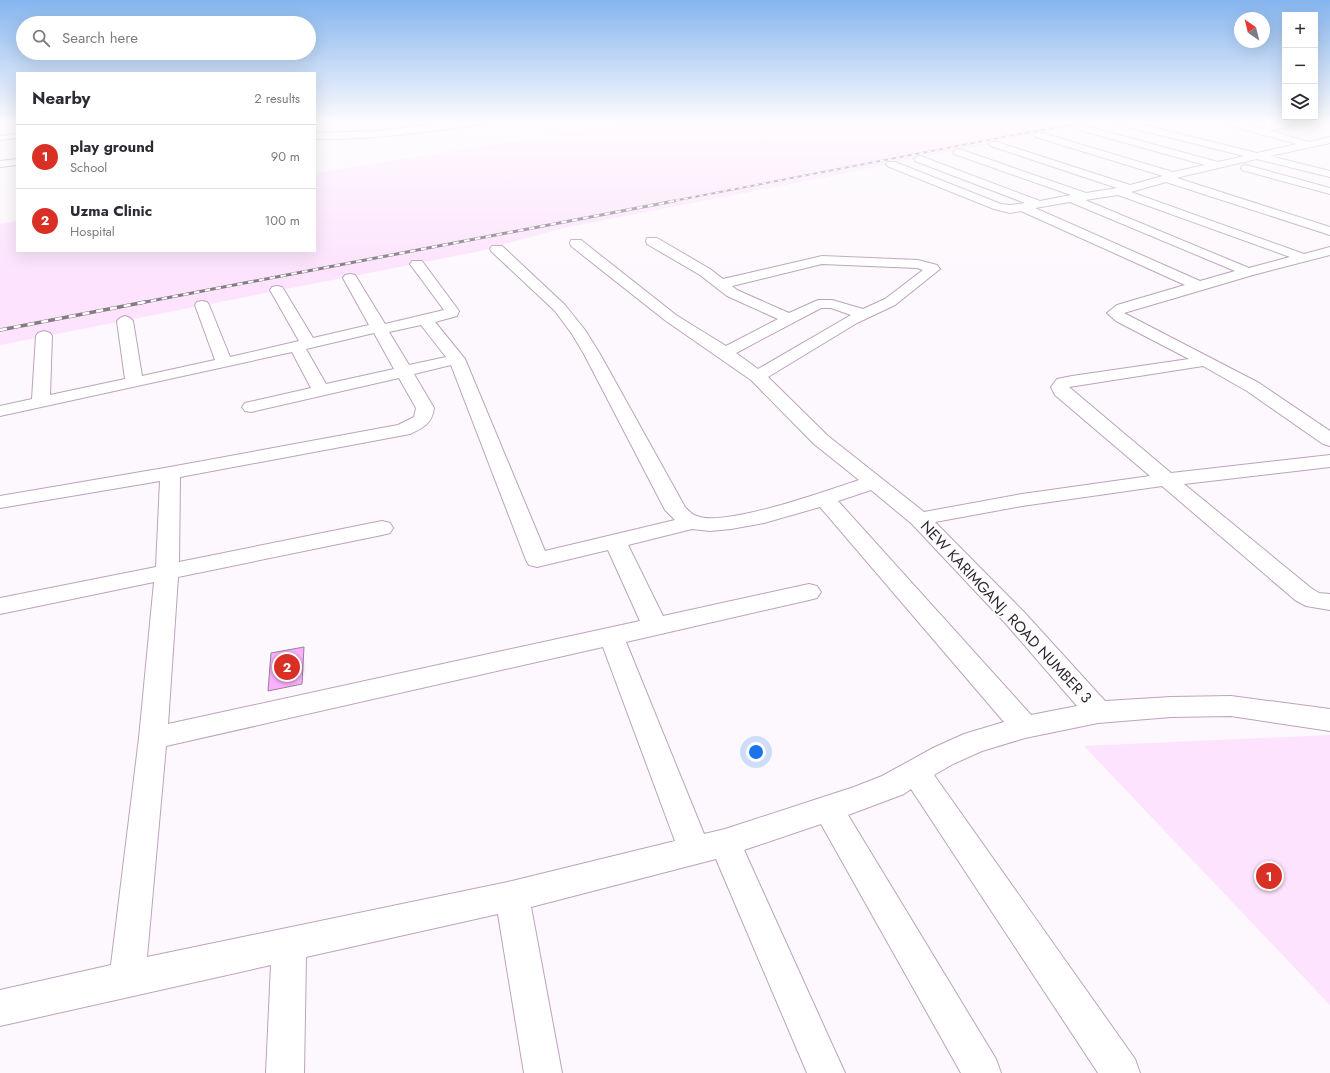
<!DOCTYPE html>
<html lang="en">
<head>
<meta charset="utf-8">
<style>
	:root { --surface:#fff; --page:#f7f7f7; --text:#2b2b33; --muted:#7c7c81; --line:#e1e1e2; --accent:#d93025 }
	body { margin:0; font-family:Jost,sans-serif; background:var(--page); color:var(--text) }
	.controls { position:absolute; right:12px; top:12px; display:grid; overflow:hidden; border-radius:0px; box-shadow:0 4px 16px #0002 }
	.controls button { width:36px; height:36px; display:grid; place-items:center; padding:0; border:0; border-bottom:1px solid var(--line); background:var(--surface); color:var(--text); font:20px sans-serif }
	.compass { position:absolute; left:1234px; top:12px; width:36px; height:36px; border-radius:50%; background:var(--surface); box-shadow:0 4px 16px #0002; rotate:325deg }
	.you { position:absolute; left:756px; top:752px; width:14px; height:14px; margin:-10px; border:3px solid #fff; border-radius:50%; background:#1a73e8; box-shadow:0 0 0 6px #1a73e833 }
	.badge { display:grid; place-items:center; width:26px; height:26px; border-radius:50%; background:var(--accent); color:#fff; font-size:13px; font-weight:700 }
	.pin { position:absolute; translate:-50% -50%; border:2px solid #fff; box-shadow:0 1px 4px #0006 }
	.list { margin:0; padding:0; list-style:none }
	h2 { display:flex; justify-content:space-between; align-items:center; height:52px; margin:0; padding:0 16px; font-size:17px }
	h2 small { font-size:13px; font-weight:400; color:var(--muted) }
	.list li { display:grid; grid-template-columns:26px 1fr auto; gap:12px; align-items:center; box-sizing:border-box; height:64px; padding:0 16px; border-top:1px solid var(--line) }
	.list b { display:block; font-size:15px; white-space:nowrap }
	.list p { margin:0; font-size:13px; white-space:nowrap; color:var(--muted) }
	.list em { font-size:13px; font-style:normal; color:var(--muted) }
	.icon { flex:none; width:22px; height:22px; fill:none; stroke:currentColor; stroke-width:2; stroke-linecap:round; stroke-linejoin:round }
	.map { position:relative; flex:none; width:1330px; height:1073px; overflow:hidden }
	.search { position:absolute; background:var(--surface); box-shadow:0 4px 16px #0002; left:16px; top:16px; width:300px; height:44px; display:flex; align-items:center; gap:10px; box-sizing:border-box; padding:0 14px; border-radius:22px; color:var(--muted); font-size:15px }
	.panel { position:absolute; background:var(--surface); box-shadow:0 4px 16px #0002; left:16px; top:72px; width:300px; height:180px; border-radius:0px }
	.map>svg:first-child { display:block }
	.built { fill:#fde3fd }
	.building { fill:#fab0fb; stroke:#998199 }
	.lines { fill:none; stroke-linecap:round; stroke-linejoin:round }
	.service-casing { stroke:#bca3bc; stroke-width:2 }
	.minor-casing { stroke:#bca3bc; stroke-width:2 }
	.service { fill:#fff; fill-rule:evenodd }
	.minor { fill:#fff; fill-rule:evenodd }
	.rail-far2-casing { stroke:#837c83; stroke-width:2 }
	.rail-far1-casing { stroke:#837c83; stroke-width:3 }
	.rail-casing { stroke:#837c83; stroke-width:3.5 }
	.rail-far2 { stroke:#fff; stroke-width:1.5; stroke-dasharray:4; stroke-linecap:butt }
	.rail-far1 { stroke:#fff; stroke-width:2; stroke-dasharray:5.5; stroke-linecap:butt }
	.rail { stroke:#fff; stroke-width:2.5; stroke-dasharray:7; stroke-linecap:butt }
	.labels { text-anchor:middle; stroke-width:4; stroke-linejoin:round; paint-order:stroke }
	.street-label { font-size:15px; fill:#302730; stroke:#fff }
</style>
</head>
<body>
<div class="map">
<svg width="1330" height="1073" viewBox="0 0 1330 1073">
	<rect width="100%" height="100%" fill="#fdf8fd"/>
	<path class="built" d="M 673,121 L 1103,121 L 822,178 L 563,228 L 476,252 L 0,345 L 0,224 L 17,221 L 17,251 L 315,251 L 315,173 L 580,131 Z
		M 1330,735 L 1330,1005 L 1084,746 Z"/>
	<path class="building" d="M 304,647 L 302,684 L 268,691 L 271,653 Z"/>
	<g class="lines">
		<defs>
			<path id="service" d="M 17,134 L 17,138 L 0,140 L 0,136 Z"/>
			<path id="minor" d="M 463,121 L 488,121 L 484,124 C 428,132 372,140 315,139 L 315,133 L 379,131 Z
				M 1111,121 L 1127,121 L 1257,153 L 1297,144 L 1220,123 L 1219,121 L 1234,121 L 1261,129 L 1288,121 L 1304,121 L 1303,123 L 1271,131 L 1309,142 L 1330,137 L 1330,143 L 1270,156 L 1330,171 L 1330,177 L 1257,159 L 1184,176 L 1177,178 L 1330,227 L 1330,235 L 1166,182 L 1131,192 L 1304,254 L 1330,247 L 1330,255 L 1253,275 L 1124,313 L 1259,383 L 1330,431 L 1330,446 L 1323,444 L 1247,391 L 1203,366 L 1069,387 L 1171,473 L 1330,455 L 1330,467 L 1184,484 L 1311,588 L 1319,593 L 1330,594 L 1330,610 L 1306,606 L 1295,600 L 1162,486 L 1022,506 L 935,522 L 1024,612 L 1105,701 L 1171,697 L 1231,696 L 1330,709 L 1330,731 L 1231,716 L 1171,717 L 1098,723 L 1025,738 L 982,751 L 953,764 L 934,775 L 1135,1059 L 1140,1073 L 1098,1073 L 911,789 L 904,794 L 848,815 L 996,1059 L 1001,1073 L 961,1073 L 821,824 L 744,850 L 845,1073 L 807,1073 L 716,859 L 531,907 L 562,1073 L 524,1073 L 498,914 L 306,957 L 304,1073 L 266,1073 L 271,965 L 0,1026 L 0,990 L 111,965 L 139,738 L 154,582 L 0,614 L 0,598 L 156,567 L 160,481 L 0,508 L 0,496 L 170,467 L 398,425 L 414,417 L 416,408 L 399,378 L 251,412 L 245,411 L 242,407 L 245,403 L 311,388 L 292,352 L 0,416 L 0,406 L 32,399 L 36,336 L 38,333 L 44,331 L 50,333 L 52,336 L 50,395 L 125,379 L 117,321 L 120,318 L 125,316 L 130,318 L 133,321 L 142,376 L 215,360 L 195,305 L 197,302 L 202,301 L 207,302 L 209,305 L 230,357 L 299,341 L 270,290 L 272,287 L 277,286 L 282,287 L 284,290 L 313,338 L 369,325 L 343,278 L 345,275 L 350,274 L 355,275 L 385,324 L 444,310 L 410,264 L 412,261 L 422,261 L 459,311 L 457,316 L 435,322 L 465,359 L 545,551 L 675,520 L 665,510 L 584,354 L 572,334 L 555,311 L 492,252 L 490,249 L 492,246 L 502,246 L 565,305 L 585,330 L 600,354 L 685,507 C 688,510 692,515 697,516 C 723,528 829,490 859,480 L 814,444 L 751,380 L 666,321 L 571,246 L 570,243 L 571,240 L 581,240 L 676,315 L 726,346 L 778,319 L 727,296 L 700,275 L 647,244 L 646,241 L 647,238 L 657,238 L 710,269 L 723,279 L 822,256 L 918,260 L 937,265 L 940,269 L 895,305 L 857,323 L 768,377 L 828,436 L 924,512 L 1022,494 L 1150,476 L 1055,395 L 1051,387 L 1057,379 L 1072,376 L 1189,359 L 1116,321 L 1107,313 L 1117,305 L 1185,285 L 1021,211 L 1010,213 L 994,209 L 887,166 L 886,164 L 887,162 L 895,162 L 1001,204 L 1010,205 L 1025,203 L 915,161 L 914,159 L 919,156 L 923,157 L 1040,201 L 1071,195 L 954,154 L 953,152 L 958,149 L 962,150 L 1086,193 L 1117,188 L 991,146 L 989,144 L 991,142 L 997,142 L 1130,185 L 1163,176 L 1036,137 L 1034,135 L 1039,132 L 1042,133 L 1173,172 L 1205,165 L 1079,130 L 1077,128 L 1082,125 L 1218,162 L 1244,156 L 1112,123 ZM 1118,195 L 1290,257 L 1249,268 L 1085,200 ZM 1070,202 L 1235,271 L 1200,281 L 1035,208 ZM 822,264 L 917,268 L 923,270 L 885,299 L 863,309 L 832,300 L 818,300 L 789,313 L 737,290 L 732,286 ZM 821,308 L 831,308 L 851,315 L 758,369 L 736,353 ZM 421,325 L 446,357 L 409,365 L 389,332 ZM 374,333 L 394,369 L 326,384 L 306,349 ZM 451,365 L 526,560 L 529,565 L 537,567 L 608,550 L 640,621 L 168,724 L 178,577 L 382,535 L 390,533 L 393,528 L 390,523 L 382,521 L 179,562 L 180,477 L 410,434 C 423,428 432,424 434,408 L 414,374 ZM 871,490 L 912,524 L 1006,624 L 1077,706 L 1031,715 L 838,501 ZM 820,507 L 1004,722 L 964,734 L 933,748 L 882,776 L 854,787 L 725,829 L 704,834 L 626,642 L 809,600 L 817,598 L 821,592 L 817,586 L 809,584 L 663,616 L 628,545 L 692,529 L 710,531 L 731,529 L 764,523 ZM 603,647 L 675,841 L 512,881 L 147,957 L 166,746 Z
				M 17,159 L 17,165 L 0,167 L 0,161 Z
				M 1246,165 L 1330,188 L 1330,194 L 1242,170 L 1241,168 L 1242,166 Z"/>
		</defs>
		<use href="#service" class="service-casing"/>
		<use href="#minor" class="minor-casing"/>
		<use href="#service" class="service"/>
		<use href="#minor" class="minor"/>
		<defs>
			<path id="rail-far2" d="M 668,202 L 1087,121"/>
			<path id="rail-far1" d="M 140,303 L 674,201"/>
			<path id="rail" d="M 0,330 L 145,302"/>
		</defs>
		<use href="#rail-far2" class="rail-far2-casing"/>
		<use href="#rail-far1" class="rail-far1-casing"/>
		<use href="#rail" class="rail-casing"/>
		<use href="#rail-far2" class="rail-far2"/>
		<use href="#rail-far1" class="rail-far1"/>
		<use href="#rail" class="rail"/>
	</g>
	<linearGradient id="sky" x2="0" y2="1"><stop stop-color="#85b5ee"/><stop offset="0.45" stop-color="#fefcfe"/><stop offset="1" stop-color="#fefcfe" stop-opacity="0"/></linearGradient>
	<rect width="1330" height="271" fill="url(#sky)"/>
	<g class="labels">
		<g class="street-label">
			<text transform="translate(1006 612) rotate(47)" y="5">NEW KARIMGANJ, ROAD NUMBER 3</text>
		</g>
	</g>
</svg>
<div class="controls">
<button>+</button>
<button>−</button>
<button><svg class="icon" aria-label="layers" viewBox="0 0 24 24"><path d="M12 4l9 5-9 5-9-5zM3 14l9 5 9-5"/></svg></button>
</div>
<svg class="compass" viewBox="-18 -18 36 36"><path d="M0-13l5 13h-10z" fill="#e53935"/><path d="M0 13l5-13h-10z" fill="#7c7c81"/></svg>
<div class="you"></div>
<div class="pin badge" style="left:1269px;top:876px">1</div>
<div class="pin badge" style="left:287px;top:667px">2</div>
<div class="search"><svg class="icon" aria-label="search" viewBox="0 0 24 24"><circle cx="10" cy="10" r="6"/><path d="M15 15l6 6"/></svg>Search here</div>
<section class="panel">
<h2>Nearby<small>2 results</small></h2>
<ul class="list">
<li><span class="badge">1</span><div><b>play ground</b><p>School</p></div><em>90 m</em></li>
<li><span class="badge">2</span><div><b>Uzma Clinic</b><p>Hospital</p></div><em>100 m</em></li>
</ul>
</section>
</div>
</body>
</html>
